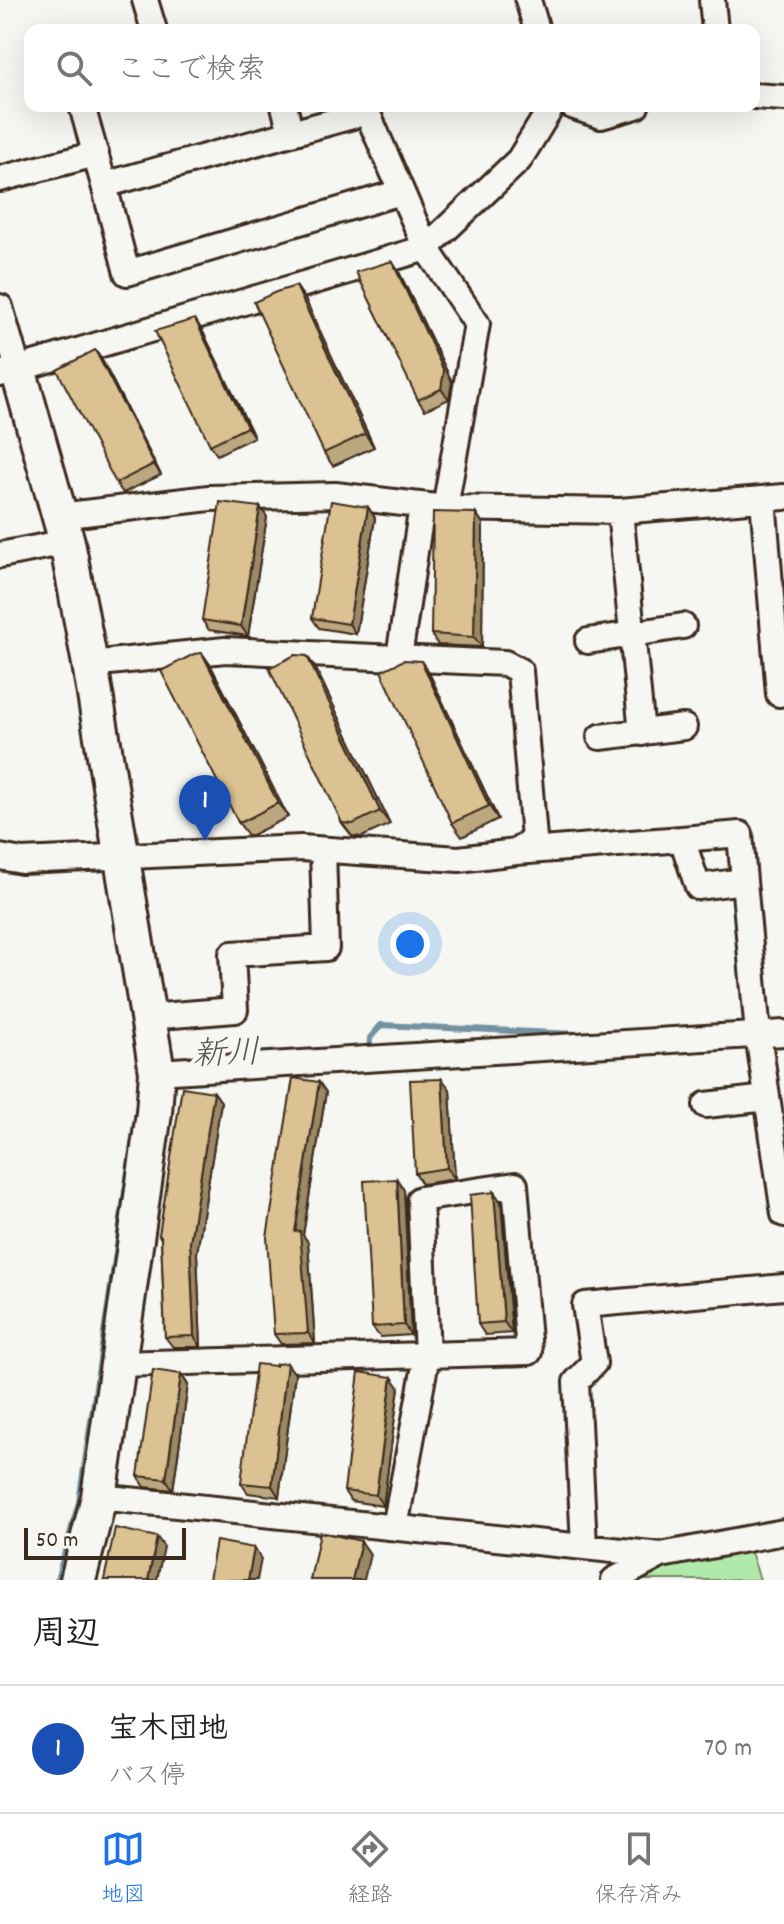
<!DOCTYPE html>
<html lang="ja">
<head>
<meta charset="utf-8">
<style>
	:root { --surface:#fff; --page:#f2f2f2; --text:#222; --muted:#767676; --line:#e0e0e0; --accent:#1a73e8 }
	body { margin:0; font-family:Dekko,"Klee One",sans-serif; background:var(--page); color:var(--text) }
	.scale { position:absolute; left:24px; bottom:20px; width:162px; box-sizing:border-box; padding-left:8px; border:4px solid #3b2a1e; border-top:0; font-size:22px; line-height:28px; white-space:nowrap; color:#3b2a1e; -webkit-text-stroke:6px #f6f6f2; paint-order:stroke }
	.you { position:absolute; left:410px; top:944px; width:28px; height:28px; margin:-20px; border:6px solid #fff; border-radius:50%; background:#1a73e8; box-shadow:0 0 0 12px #1a73e833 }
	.badge { display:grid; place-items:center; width:52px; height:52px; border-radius:50%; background:var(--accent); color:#fff; font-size:26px; font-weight:700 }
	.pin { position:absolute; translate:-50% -66px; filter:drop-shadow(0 2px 4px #0008) }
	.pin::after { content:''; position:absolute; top:42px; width:28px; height:24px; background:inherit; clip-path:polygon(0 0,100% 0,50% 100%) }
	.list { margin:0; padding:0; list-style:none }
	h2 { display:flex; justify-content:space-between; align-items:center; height:104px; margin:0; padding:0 32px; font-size:34px }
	h2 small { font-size:26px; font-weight:400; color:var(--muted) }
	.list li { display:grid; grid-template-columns:52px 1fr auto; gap:24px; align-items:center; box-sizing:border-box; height:128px; padding:0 32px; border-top:2px solid var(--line) }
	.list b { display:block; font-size:30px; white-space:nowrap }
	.list p { margin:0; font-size:26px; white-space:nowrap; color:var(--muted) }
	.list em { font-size:26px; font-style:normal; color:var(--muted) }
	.icon { flex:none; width:44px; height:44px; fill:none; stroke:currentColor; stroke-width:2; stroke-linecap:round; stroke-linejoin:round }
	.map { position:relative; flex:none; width:784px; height:1580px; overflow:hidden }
	.search { position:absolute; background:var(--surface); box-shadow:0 8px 32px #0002; left:24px; right:24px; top:24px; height:88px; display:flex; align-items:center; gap:20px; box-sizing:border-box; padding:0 28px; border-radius:16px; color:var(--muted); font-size:30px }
	.sheet { height:232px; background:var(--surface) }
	nav { display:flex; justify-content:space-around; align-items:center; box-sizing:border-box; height:112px; border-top:2px solid var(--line); background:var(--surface); font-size:22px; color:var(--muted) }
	nav a { display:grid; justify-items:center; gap:4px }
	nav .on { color:var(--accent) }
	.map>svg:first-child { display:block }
	.green { fill:#b1e9ac; stroke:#768a65; stroke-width:2 }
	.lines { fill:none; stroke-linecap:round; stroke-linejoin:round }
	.stream { stroke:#7291a1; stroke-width:6 }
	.street-casing { stroke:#3b2a1e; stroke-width:30 }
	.secondary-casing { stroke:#3b2a1e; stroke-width:40 }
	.street { stroke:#f6f6f2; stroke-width:24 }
	.secondary { stroke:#f6f6f2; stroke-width:34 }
	.wall { fill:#bda77e; stroke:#3b2a1e; stroke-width:2 }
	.shaded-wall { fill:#9a8866; stroke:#3b2a1e; stroke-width:2 }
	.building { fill:#dcc292; stroke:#3b2a1e; stroke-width:2 }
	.labels { text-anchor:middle; stroke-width:8; stroke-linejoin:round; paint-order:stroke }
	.water-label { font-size:34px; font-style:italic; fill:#525554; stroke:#f6f6f2 }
</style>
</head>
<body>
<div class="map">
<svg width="784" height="1580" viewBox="0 0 784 1580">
	<rect width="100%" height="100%" fill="#f6f6f2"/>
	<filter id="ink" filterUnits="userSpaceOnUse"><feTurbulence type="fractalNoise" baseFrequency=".0125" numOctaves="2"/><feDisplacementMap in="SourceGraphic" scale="16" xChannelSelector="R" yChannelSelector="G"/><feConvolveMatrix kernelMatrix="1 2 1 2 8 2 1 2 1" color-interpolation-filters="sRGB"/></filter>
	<g filter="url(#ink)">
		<path class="green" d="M 749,1546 L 760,1580 L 627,1580 L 654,1563 Z"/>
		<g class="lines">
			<path class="stream" d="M 369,1054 L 370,1038 L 381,1025 L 577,1034
				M 57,1580 L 79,1502 L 138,1104"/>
			<defs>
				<path id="street" d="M 145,0 L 154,30
					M 528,0 L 537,30
					M 712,0 L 715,30
					M 754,96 L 784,98
					M 82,106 L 104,185 L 367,112 L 426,248 L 477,324 L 445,508
					M 284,106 L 291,133
					M 572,106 L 601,116 L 636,106
					M 0,179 L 96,154
					M 104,185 L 127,273 L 401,192
					M 0,307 L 18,369
					M 0,374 L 426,248 L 519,160 L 552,106
					M 763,499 L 779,694
					M 620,511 L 642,733
					M 60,516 L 209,498 L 335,495 L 445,508 L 620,511 L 784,497
					M 0,555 L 67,542
					M 588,641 L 683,626
					M 399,657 L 422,506
					M 600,737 L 684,727
					M 682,839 L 740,834 L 744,881
					M 516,852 L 682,839 L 698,887 L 744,881 L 758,1034 L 784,1214
					M 0,857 L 22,861 L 301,848 L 459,859 L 516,852 L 534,838 L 520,671 L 505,663 L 225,650 L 90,664
					M 148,1017 L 235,1010 L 232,954 L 326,948 L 323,850
					M 157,1072 L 784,1033
					M 706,1105 L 767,1098
					M 118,1364 L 529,1352 L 515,1185 L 420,1199 L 427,1355 L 395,1527
					M 99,1497 L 661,1555 L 784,1532
					M 584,1546 L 576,1382 L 594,1363 L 585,1305 L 784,1287
					M 614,1580 L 661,1555"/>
				<path id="secondary" d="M 18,369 L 67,542 L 90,664 L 157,1072 L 154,1113 L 99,1497 L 78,1580"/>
			</defs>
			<use href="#street" class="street-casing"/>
			<use href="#secondary" class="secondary-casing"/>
			<use href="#street" class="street"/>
			<use href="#secondary" class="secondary"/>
		</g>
		<path class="wall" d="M 399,272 L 452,382 L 449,399 L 425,410 L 418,400 Z
			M 296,286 L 305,299 L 374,447 L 333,466 L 324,453 Z
			M 202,330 L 254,437 L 217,455 L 210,445 Z
			M 95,350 L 102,360 L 161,475 L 123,493 L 116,483 Z
			M 260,507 L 267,517 L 248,636 L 209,630 L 202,620 Z
			M 368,507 L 375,518 L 356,634 L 319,628 L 312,618 Z
			M 476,513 L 483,524 L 482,647 L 438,645 L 431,634 Z
			M 202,653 L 211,666 L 288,817 L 252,835 L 248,835 L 238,822 Z
			M 307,656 L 316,669 L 390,824 L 362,837 L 352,836 L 342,823 Z
			M 421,661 L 430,675 L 498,819 L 462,837 L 452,823 Z
			M 450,1089 L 455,1179 L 422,1184 L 415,1173 Z
			M 214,1092 L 221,1102 L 197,1253 L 201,1347 L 173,1347 L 165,1337 L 161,1239 L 159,1235 Z
			M 326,1092 L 303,1235 L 308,1242 L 315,1343 L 281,1344 L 274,1334 Z
			M 404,1190 L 411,1335 L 380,1337 L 372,1327 Z
			M 494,1192 L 501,1202 L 512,1333 L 485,1335 L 478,1324 Z
			M 276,1366 L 295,1374 L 279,1497 L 248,1493 L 241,1483 Z
			M 181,1374 L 188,1385 L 173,1490 L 145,1487 L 138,1476 Z
			M 399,1387 L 383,1506 L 351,1501 L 344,1491 Z"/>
		<path class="shaded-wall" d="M 392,261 L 399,272 L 452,382 L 449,399 L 441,389 Z
			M 296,286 L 305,299 L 374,447 L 365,434 Z
			M 195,319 L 202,330 L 254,437 L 247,427 Z
			M 95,350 L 102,360 L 161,475 L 154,464 Z
			M 260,507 L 267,517 L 248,636 L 241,626 Z
			M 368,507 L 375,518 L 356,634 L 349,624 Z
			M 476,513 L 483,524 L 482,647 L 474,637 Z
			M 202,653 L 211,666 L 288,817 L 278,803 Z
			M 307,656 L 316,669 L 390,824 L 380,811 Z
			M 421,661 L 430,675 L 498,819 L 489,806 Z
			M 442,1079 L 450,1089 L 455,1179 L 447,1168 Z
			M 319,1082 L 326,1092 L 303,1235 L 308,1242 L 315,1343 L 308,1333 L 295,1232 Z
			M 214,1092 L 221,1102 L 197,1253 L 201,1347 L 194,1336 L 190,1242 Z
			M 397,1179 L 404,1190 L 411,1335 L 404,1325 Z
			M 494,1192 L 501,1202 L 512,1333 L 504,1322 Z
			M 287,1363 L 295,1374 L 279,1497 L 272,1486 Z
			M 181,1374 L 188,1385 L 173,1490 L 166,1479 Z
			M 392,1377 L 399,1387 L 383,1506 L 376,1495 Z
			M 157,1537 L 164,1547 L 157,1580 L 148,1580 Z
			M 361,1541 L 370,1554 L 364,1580 L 352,1580 Z
			M 254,1548 L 261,1559 L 257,1580 L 248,1580 Z"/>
		<path class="building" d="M 392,261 L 444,371 L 441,389 L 418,400 L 356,272 Z
			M 296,286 L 365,434 L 324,453 L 254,302 L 276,292 Z
			M 195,319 L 247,427 L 210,445 L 155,331 Z
			M 95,350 L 154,464 L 116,483 L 57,370 Z
			M 331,501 L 368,507 L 349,624 L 312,618 Z
			M 220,502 L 260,507 L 241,626 L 202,620 Z
			M 433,512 L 476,513 L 474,637 L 431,634 Z
			M 202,653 L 278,803 L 242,822 L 238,822 L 161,671 L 194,654 Z
			M 295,655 L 307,656 L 380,811 L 353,824 L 342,823 L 269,668 Z
			M 404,660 L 421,661 L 489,806 L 452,823 L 381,671 Z
			M 293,1078 L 319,1082 L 295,1232 L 300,1231 L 308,1333 L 274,1334 L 267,1237 Z
			M 442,1079 L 447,1168 L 415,1173 L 410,1080 Z
			M 182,1087 L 214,1092 L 190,1242 L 194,1336 L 165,1337 L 161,1236 L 159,1235 Z
			M 397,1179 L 404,1325 L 372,1327 L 364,1181 Z
			M 494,1192 L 504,1322 L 478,1324 L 470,1195 Z
			M 287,1363 L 272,1486 L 241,1483 L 256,1364 L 276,1366 L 276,1364 Z
			M 153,1370 L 181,1374 L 166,1479 L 138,1476 Z
			M 359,1372 L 392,1377 L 376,1495 L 344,1491 Z
			M 115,1528 L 157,1537 L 148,1580 L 104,1580 Z
			M 320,1532 L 361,1541 L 352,1580 L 310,1580 Z
			M 216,1541 L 254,1548 L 248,1580 L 209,1580 Z"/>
	</g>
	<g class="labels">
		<g class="water-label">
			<text transform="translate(226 1051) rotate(-2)" y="12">新川</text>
		</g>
	</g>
</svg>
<div class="scale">50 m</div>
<div class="you"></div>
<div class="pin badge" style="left:205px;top:841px;background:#1a4fb4">1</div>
<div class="search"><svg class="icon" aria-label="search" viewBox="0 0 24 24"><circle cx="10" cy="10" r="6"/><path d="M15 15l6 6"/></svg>ここで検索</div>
</div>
<section class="sheet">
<h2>周辺<small></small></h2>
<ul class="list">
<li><span class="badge" style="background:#1a4fb4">1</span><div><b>宝木団地</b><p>バス停</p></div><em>70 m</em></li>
</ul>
</section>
<nav>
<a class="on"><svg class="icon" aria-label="map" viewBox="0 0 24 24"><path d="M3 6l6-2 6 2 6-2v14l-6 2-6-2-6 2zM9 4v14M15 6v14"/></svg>地図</a>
<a><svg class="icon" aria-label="directions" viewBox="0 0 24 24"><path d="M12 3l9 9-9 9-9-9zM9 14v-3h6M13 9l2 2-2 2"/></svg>経路</a>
<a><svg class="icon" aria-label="saved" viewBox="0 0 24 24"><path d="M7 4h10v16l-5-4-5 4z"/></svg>保存済み</a>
</nav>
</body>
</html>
